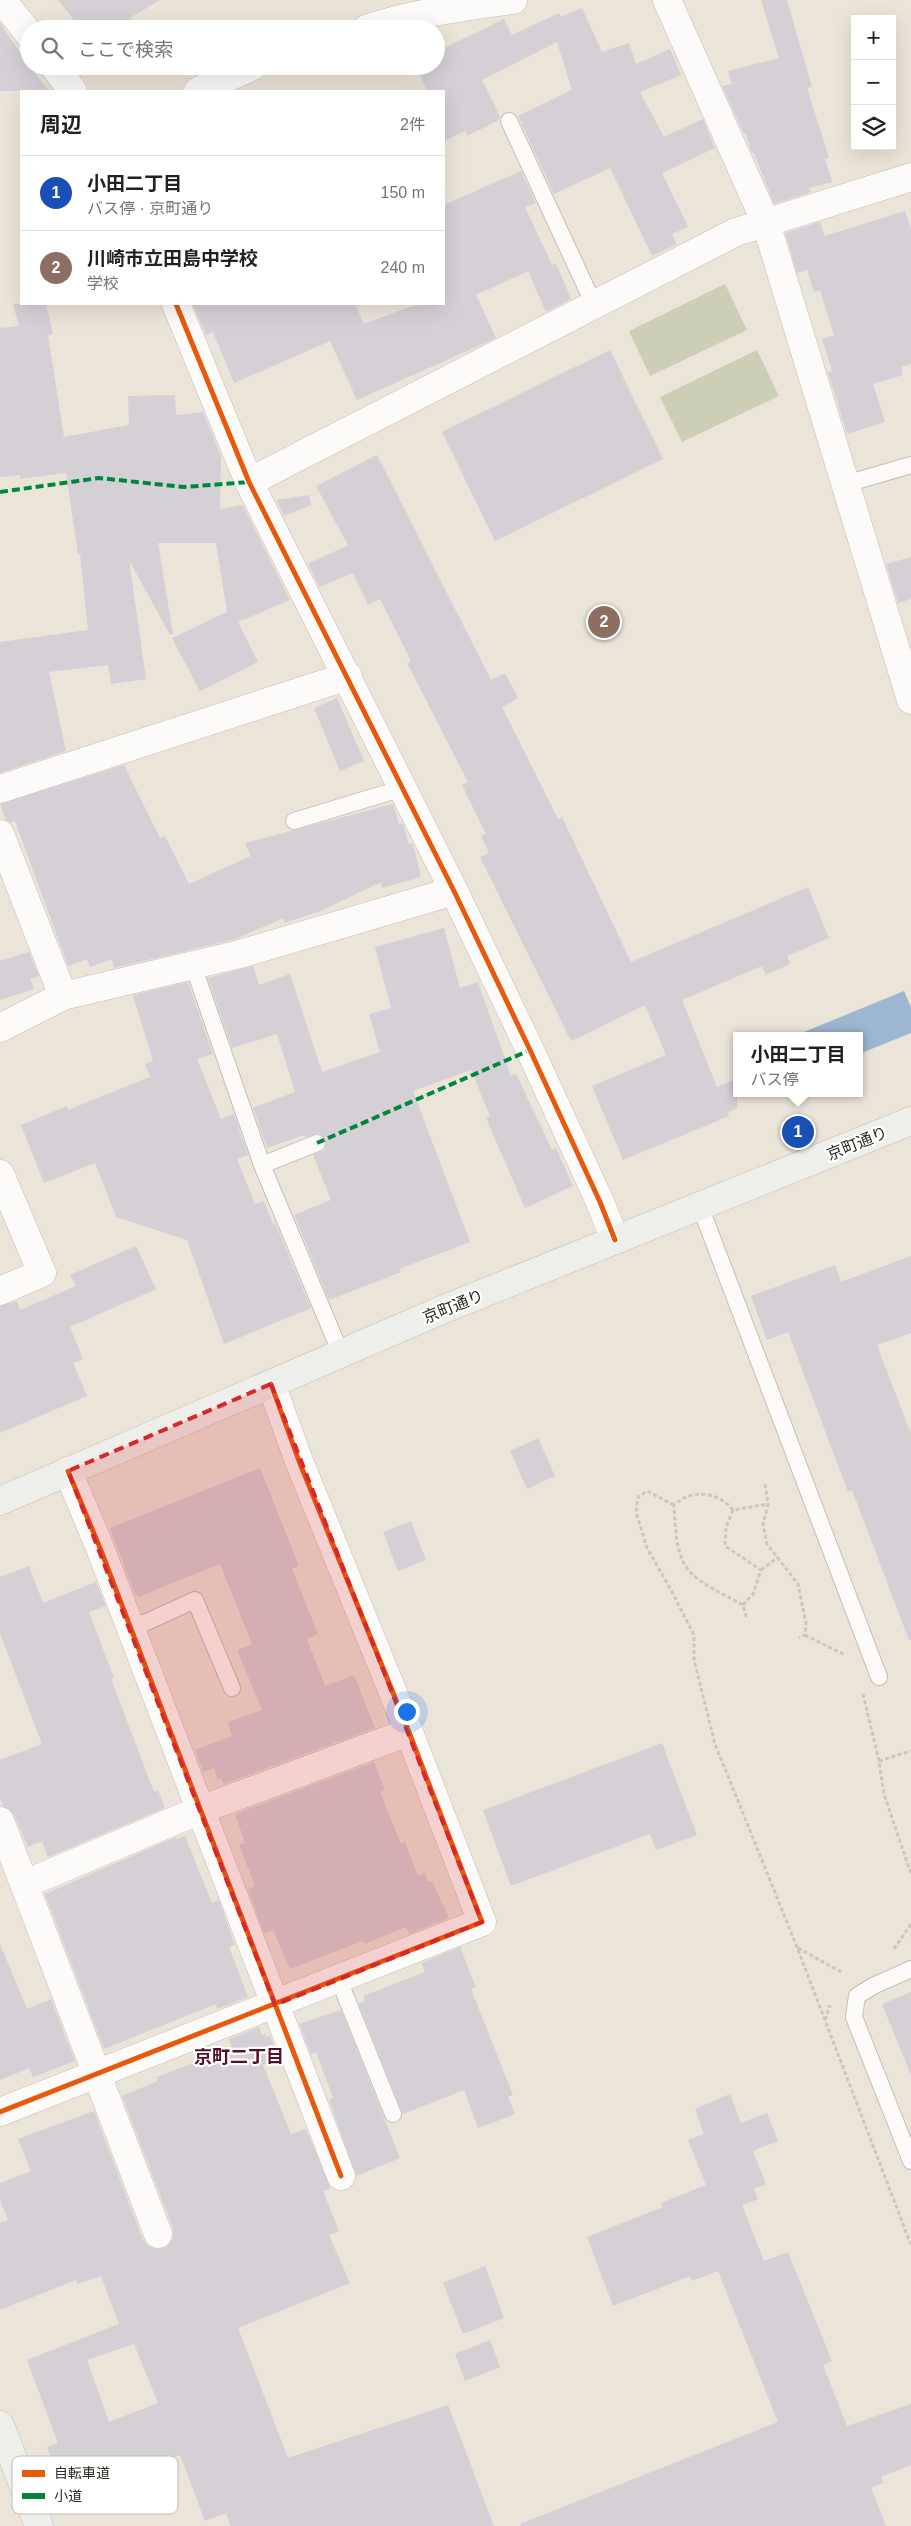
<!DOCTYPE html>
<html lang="ja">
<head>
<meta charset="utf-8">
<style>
	:root { --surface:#fff; --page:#f2f2f2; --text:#202124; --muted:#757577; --line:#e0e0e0; --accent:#706a61 }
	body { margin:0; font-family:Arial,"Noto Sans JP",sans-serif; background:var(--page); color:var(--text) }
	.controls { position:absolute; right:15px; top:15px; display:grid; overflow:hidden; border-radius:0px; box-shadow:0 5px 20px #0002 }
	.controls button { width:45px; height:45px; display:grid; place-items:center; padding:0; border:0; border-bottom:1px solid var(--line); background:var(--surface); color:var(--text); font:25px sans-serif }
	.you { position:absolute; left:406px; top:1711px; width:18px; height:18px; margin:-12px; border:4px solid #fff; border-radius:50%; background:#1a73e8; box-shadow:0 0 0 8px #1a73e833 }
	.badge { display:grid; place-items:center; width:32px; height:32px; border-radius:50%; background:var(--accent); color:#fff; font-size:16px; font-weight:700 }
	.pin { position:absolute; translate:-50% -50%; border:2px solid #fff; box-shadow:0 1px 5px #0006 }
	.popup { position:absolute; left:733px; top:1032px; width:130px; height:65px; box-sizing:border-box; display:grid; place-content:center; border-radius:0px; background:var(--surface); filter:drop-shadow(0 1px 4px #0005); font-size:16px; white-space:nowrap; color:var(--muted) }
	.popup b { font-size:19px; color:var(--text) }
	.popup::after { content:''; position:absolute; left:50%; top:100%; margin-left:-10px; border:10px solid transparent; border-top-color:var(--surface) }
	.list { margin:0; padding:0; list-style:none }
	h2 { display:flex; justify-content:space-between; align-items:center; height:65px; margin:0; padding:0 20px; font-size:21px }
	h2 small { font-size:16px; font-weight:400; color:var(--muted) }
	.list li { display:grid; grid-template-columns:32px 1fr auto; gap:15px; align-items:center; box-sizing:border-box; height:75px; padding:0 20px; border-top:1px solid var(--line) }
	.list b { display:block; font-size:19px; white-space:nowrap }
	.list p { margin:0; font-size:16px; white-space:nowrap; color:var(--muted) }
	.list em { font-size:16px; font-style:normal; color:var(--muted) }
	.icon { flex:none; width:28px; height:28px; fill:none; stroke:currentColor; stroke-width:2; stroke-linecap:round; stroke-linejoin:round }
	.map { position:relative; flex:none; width:911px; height:2526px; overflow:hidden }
	.search { position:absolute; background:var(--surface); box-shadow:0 5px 20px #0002; left:20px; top:20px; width:425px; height:55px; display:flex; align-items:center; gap:12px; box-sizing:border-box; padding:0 18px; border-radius:28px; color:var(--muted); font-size:19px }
	.panel { position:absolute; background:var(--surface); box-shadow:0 5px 20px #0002; left:20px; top:90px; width:425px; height:215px; border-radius:0px }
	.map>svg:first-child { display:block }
	.green { fill:#cdceb6 }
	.water { fill:#9db7d1 }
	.building { fill:#d4d0d6; fill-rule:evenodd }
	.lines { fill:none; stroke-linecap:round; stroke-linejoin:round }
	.lane-casing { stroke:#c4bfb6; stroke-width:18 }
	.street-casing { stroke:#c4bfb6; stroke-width:29 }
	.secondary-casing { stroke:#c4bfb6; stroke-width:29 }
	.path { stroke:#cac6c3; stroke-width:3; stroke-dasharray:4 2.5; stroke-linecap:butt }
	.lane { stroke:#fcfbf9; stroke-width:16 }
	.street { stroke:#fcfbf9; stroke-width:28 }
	.secondary { stroke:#eeefeb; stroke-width:28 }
	.quiet { stroke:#00873e; stroke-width:4; stroke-dasharray:8 4; stroke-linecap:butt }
	.cycleway-casing { stroke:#fff; stroke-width:8 }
	.cycleway { stroke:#e8590c; stroke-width:5 }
	.marked { fill:#d62828; fill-opacity:0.2; stroke:#d62828; stroke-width:4; stroke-dasharray:10 6; stroke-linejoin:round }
	.labels { text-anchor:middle; stroke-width:4.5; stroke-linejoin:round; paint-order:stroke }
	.street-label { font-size:16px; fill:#2d2821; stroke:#fff }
	.neighbourhood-label { font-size:18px; font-weight:bold; fill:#541028; stroke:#fff }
	.key { fill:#fff; stroke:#c0bebc; stroke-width:1 }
	.key-label { font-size:14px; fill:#2d2821 }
</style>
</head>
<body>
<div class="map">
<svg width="911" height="2526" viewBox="0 0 911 2526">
	<rect width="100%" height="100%" fill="#ebe4d9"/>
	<path class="green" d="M 725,284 L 747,330 L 650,376 L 629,331 Z
		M 757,350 L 779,396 L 682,442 L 660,397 Z"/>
	<path class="water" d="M 904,991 L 911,1007 L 911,1033 L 859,1054 L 859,1036 L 799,1036 L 799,1034 Z"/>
	<path class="building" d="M 58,0 L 160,0 L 130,18 L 137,29 L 81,29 Z
		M 761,0 L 787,0 L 812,87 L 807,88 L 829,158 L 825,159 L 832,182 L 809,188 L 811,192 L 774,204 L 754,153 L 751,151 L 746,133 L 744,134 L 722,86 L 732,84 L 728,71 L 779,58 Z
		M 582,8 L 602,52 L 629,43 L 636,64 L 670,49 L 681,75 L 640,92 L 664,137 L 703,119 L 715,148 L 662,173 L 688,227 L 672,234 L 677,244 L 652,256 L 610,168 L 554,194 L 518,116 L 572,90 L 557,42 L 482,80 L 500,117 L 499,120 L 467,136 L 465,131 L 444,141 L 444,91 L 427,91 L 416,66 L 436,66 L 436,52 L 504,19 L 512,35 L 559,13 L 561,17 Z
		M 0,23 L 29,66 L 49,91 L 0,91 Z
		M 521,171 L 536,203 L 525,207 L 552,265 L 556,263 L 571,299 L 546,312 L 528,271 L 476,295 L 496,338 L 357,400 L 330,341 L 234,383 L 213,332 L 206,335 L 193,304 L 355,304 L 364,324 L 418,304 L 444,304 L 444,205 Z
		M 905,211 L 911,229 L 911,364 L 901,367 L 903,375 L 873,384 L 885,422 L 847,434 L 828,372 L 832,371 L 822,339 L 834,335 L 820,290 L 814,292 L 807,270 L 797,273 L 785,233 L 820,222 L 825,236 Z
		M 13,304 L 46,304 L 53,334 L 48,335 L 64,437 L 129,425 L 128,396 L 175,395 L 176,415 L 203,412 L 221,456 L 220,509 L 243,505 L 290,600 L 238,622 L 258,662 L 200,691 L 172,638 L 227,612 L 216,543 L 158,543 L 173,634 L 170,635 L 129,560 L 146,679 L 111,684 L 108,665 L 49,672 L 66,751 L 0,773 L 0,642 L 88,630 L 80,553 L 78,554 L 66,473 L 20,479 L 20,475 L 0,477 L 0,328 L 19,326 Z
		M 610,350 L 663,459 L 495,541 L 442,432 Z
		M 377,455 L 491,680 L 505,673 L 518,698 L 502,707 L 558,819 L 562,817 L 631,962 L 808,887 L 829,938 L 787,956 L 790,964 L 766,975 L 762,966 L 682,1000 L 717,1087 L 737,1079 L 737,1108 L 728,1112 L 729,1116 L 623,1160 L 592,1086 L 666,1055 L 645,1005 L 571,1041 L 480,857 L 489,853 L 481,836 L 486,834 L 462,785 L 468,782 L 407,663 L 411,661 L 380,599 L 368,605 L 353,573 L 319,587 L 308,564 L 348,545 L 316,486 Z
		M 309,495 L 311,505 L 284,516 L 276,500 Z
		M 911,557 L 911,599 L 898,603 L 886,564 Z
		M 337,698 L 364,761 L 340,771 L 314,708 Z
		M 124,765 L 160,838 L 165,836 L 189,884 L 251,856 L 245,843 L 393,804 L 399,824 L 402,823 L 404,826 L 408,843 L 413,844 L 421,877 L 382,888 L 381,882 L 323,910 L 285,923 L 283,918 L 236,939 L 114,968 L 112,959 L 90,967 L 87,959 L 68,966 L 15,821 L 10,823 L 6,820 L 0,804 Z
		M 444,928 L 460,988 L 478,982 L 511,1076 L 516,1074 L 552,1150 L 556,1148 L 573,1186 L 525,1208 L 486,1118 L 490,1116 L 471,1070 L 413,1091 L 470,1242 L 399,1269 L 401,1272 L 329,1300 L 294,1215 L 331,1200 L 313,1155 L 325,1150 L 326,1140 L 319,1133 L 305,1137 L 304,1135 L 267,1148 L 253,1108 L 295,1092 L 277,1034 L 232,1048 L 208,978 L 253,966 L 259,985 L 290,974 L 322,1072 L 380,1052 L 369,1014 L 391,1008 L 375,947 Z
		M 29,952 L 39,976 L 30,979 L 34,989 L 0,1000 L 0,961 Z
		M 188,982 L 213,1054 L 197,1059 L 221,1119 L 234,1114 L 248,1155 L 237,1159 L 255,1204 L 264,1201 L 273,1224 L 275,1223 L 311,1308 L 224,1344 L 187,1240 L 116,1217 L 95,1163 L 44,1183 L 21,1125 L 67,1106 L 68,1110 L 150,1077 L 145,1064 L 153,1061 L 133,995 Z
		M 136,1246 L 156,1289 L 70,1327 L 83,1359 L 73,1363 L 87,1396 L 0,1433 L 0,1306 L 17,1301 L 20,1310 L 76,1286 L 70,1275 Z
		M 911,1256 L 911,1333 L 877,1345 L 911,1434 L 911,1640 L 909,1640 L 852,1490 L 848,1492 L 788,1332 L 767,1340 L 751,1296 L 835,1265 L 841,1282 Z
		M 538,1438 L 555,1476 L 527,1489 L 510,1451 Z
		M 260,1468 L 299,1566 L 292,1569 L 318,1634 L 307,1639 L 325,1686 L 354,1675 L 375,1728 L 224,1784 L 221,1778 L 218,1780 L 214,1768 L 203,1772 L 195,1750 L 232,1736 L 228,1722 L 262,1710 L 237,1650 L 252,1644 L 220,1564 L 138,1597 L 137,1594 L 135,1595 L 110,1528 Z
		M 411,1521 L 426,1560 L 398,1571 L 383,1532 Z
		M 29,1566 L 43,1603 L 96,1582 L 106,1606 L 89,1612 L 114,1678 L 111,1679 L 154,1792 L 158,1790 L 165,1808 L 48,1857 L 42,1841 L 28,1847 L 14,1815 L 3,1806 L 0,1797 L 0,1760 L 42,1744 L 0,1633 L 0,1577 Z
		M 662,1743 L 697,1835 L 656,1850 L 650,1834 L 511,1886 L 483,1810 Z
		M 374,1762 L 385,1790 L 380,1792 L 401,1844 L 405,1842 L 418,1876 L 425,1873 L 428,1882 L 432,1881 L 449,1918 L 409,1934 L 406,1927 L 364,1944 L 363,1941 L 290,1969 L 273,1930 L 264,1933 L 248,1889 L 255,1886 L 239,1845 L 245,1843 L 235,1814 Z
		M 185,1836 L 212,1903 L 219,1900 L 235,1945 L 229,1947 L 248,1997 L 217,2009 L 216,2004 L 104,2049 L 45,1894 L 176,1837 L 177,1839 Z
		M 0,1944 L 27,2009 L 51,1999 L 75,2061 L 33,2077 L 29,2068 L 0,2080 Z
		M 460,1947 L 476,1987 L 471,1989 L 513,2095 L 508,2097 L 515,2114 L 478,2128 L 464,2090 L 403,2114 L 359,2004 L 365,2001 L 363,1996 L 425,1972 L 421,1963 Z
		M 911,1992 L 911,2073 L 910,2073 L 882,2004 Z
		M 341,2010 L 400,2158 L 356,2176 L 329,2100 L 333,2098 L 316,2052 L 311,2054 L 299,2024 Z
		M 259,2027 L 262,2035 L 265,2034 L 266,2037 L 270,2035 L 279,2059 L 263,2065 L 291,2134 L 306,2129 L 330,2186 L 330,2189 L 323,2191 L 339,2231 L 329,2235 L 350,2283 L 238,2328 L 288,2458 L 448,2405 L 494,2526 L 231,2526 L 226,2513 L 205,2521 L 180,2455 L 67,2500 L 47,2447 L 58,2443 L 27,2360 L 119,2324 L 101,2276 L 77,2284 L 76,2280 L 0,2310 L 0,2223 L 8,2220 L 0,2200 L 0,2183 L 31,2171 L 18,2139 L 94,2111 L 143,2240 L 148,2246 L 155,2249 L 164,2248 L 170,2244 L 173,2237 L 173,2228 L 122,2096 L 158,2081 L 157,2077 L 232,2048 L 229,2039 ZM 134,2344 L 158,2403 L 109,2422 L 87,2360 Z
		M 730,2094 L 741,2123 L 767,2113 L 778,2141 L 753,2151 L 766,2184 L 754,2189 L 758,2199 L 742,2205 L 764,2261 L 788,2252 L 832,2361 L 823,2365 L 847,2426 L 911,2404 L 911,2465 L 881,2477 L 883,2483 L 871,2488 L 886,2526 L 521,2526 L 520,2524 L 778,2422 L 718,2271 L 692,2281 L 690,2276 L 613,2306 L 587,2237 L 663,2207 L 661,2203 L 706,2185 L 688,2140 L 704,2134 L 695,2109 Z
		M 485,2266 L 504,2318 L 463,2334 L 443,2283 Z
		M 490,2340 L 500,2367 L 465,2381 L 455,2354 Z"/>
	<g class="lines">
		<defs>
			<path id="lane" d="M 509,121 L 595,307
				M 846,484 L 911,465
				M 294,821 L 403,788
				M 193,965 L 262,1165 L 341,1354
				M 262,1165 L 317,1143
				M 700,1206 L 879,1677
				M 131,1629 L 195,1600 L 232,1688
				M 911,1969 L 873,1986 L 857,1996 L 854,2017 L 911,2161
				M 339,1980 L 393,2114"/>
			<path id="street" d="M 2,0 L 29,34
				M 667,0 L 766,223 L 911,700
				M 366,29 C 413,13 464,7 513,0
				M 54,66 L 73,91
				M 198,91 L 253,66
				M 176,304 L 249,482 L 454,891 L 530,1050 L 600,1202 L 615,1240
				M 249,482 L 736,232 L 911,177
				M 0,789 L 348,676
				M 0,834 L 63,996
				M 0,1028 L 63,996 L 240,954 L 454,891
				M 0,1174 L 42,1273 L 0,1291
				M 68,1471 L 100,1548 L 341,2176
				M 0,1821 L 158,2234
				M 25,1884 L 200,1810 L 409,1732
				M 0,2112 L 482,1922 L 409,1732 L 299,1461 L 271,1384"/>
			<path id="secondary" d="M 0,1501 L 444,1309 L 911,1121
				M 0,2425 L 39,2526"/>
		</defs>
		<use href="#lane" class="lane-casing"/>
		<use href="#street" class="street-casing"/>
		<use href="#secondary" class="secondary-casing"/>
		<path class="path" d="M 765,1484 L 768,1504 L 763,1525 L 767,1544 L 798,1584 L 806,1623 L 805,1635 L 799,1638
			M 674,1505 L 647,1491 L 638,1497 L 636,1512 L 647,1548 L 670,1588 L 694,1635 L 694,1660 L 715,1744 L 797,1947 L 911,2245
			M 733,1510 C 719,1492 692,1488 674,1505 C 677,1574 685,1574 743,1605 L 747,1619
			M 761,1570 L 778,1557
			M 743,1605 L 753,1594 L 761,1570 L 725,1546 L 726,1527 L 733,1510 L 768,1504
			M 805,1635 L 845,1655
			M 863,1694 L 879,1761 L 884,1794 L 911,1874
			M 879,1761 L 911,1751
			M 798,1948 L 843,1973
			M 894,1949 L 911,1924
			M 825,2020 L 830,2005"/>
		<use href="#lane" class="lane"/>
		<use href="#street" class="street"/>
		<use href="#secondary" class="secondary"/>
		<path class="quiet" d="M 0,492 L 99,478 L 184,487 L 249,482
			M 317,1143 L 530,1050"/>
		<defs>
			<path id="cycleway" d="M 176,304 L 249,482 L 454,891 L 530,1050 L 600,1202 L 615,1240
				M 68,1471 L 100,1548 L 341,2176
				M 0,2112 L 482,1922 L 409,1732 L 299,1461 L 271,1384"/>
		</defs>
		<use href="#cycleway" class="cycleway-casing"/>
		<use href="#cycleway" class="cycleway"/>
	</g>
	<path class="marked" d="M 271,1384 L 482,1922 L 275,2005 L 68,1471 Z"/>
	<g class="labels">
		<g class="street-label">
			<text transform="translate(857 1143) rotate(-22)" y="6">京町通り</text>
			<text transform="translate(453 1306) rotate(-22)" y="6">京町通り</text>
		</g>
		<g class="neighbourhood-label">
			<text x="239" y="2063">京町二丁目</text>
		</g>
	</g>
	<rect x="12" y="2456" width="166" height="58" rx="8" class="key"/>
	<rect x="22" y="2470" width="23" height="7" fill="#e8590c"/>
	<rect x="22" y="2493" width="23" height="6" fill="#00873e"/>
	<g class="key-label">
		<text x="54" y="2478">自転車道</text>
		<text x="54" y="2501">小道</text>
	</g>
</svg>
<div class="controls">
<button>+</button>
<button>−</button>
<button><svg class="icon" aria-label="layers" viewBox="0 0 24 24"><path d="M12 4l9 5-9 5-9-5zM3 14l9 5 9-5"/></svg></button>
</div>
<div class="you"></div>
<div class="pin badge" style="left:798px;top:1132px;background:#1a4fb4">1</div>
<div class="popup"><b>小田二丁目</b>バス停</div>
<div class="pin badge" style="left:604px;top:622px;background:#8d6e63">2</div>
<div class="search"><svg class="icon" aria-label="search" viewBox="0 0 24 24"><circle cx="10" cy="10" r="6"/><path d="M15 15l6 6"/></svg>ここで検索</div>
<section class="panel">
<h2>周辺<small>2件</small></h2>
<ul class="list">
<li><span class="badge" style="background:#1a4fb4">1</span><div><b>小田二丁目</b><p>バス停 · 京町通り</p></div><em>150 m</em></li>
<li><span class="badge" style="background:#8d6e63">2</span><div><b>川崎市立田島中学校</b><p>学校</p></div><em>240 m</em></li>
</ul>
</section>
</div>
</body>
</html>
